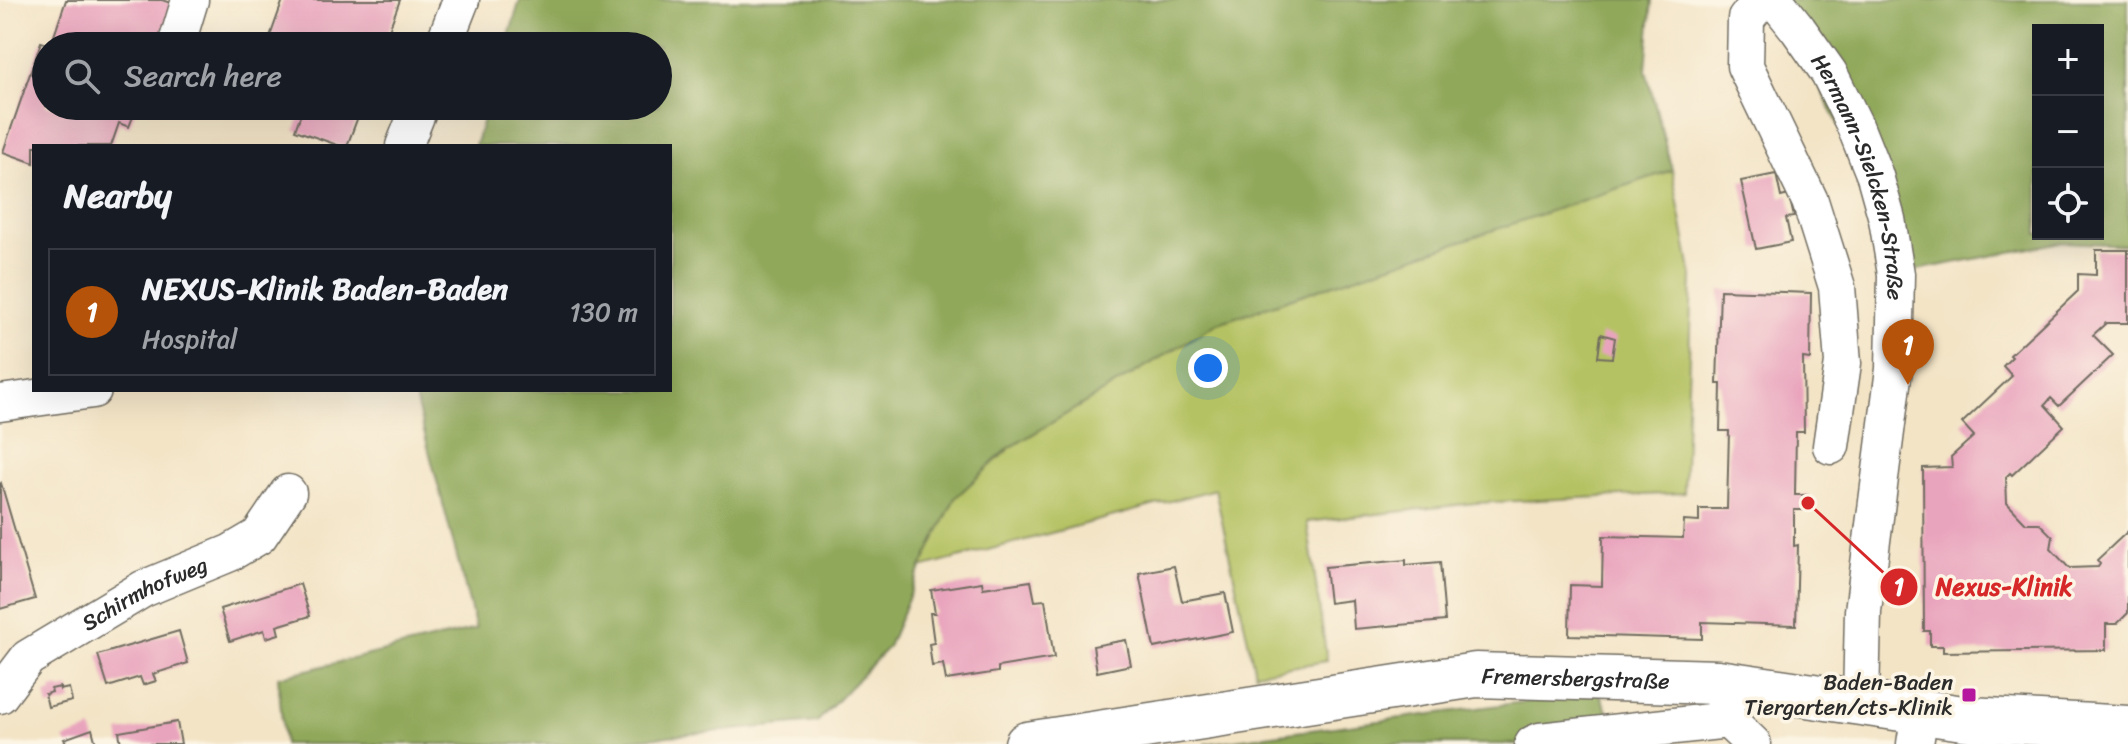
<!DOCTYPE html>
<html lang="en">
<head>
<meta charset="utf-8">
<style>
	:root { --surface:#171b24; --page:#20242c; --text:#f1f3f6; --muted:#9ea1a6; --line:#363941; --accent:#b45309 }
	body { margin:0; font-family:Sriracha,sans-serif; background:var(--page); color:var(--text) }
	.controls { position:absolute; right:24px; top:24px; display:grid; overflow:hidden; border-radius:0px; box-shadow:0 8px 32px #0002 }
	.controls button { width:72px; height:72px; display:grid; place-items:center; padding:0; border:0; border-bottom:2px solid var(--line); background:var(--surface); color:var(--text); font:40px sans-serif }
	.you { position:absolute; left:1208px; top:368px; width:28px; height:28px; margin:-20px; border:6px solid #fff; border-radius:50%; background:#1a73e8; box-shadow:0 0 0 12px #1a73e833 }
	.badge { display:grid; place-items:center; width:52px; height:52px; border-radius:50%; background:var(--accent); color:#fff; font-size:26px; font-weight:700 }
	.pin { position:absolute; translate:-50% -66px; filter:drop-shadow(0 2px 4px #0008) }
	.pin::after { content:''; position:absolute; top:42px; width:28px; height:24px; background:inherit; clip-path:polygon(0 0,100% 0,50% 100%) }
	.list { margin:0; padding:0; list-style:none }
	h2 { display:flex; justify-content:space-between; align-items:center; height:104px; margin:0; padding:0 32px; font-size:34px }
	h2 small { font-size:26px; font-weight:400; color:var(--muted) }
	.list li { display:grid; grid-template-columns:52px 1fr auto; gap:24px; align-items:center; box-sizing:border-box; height:128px; margin:0 16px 16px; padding:0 16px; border:2px solid var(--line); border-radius:0px }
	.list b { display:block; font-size:30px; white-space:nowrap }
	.list p { margin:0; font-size:26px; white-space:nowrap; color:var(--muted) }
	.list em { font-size:26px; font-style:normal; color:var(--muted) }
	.icon { flex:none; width:44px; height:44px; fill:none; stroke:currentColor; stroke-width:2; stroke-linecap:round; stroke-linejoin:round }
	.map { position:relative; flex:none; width:2128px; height:744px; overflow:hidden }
	.search { position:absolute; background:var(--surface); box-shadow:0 8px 32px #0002; left:32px; top:32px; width:640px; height:88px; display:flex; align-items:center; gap:20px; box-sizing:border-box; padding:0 28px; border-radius:44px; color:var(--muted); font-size:30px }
	.panel { position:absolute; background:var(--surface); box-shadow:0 8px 32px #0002; left:32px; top:144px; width:640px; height:248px; border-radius:0px }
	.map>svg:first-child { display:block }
	.green { fill:#b5c264; stroke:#707648; stroke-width:2 }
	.forest { fill:#90a85a; stroke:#5e6a42; stroke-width:2; fill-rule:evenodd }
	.building { fill:#e9a4bd }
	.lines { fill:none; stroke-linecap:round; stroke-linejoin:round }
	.minor-casing { stroke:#716c61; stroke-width:39 }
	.major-casing { stroke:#716c61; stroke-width:47 }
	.minor { stroke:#fff; stroke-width:36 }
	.major { stroke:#fff; stroke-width:44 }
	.poi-dot { fill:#b5179e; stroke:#fcf5e5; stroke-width:3 }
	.labels { text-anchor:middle; stroke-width:7; stroke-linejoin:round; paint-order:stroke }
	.street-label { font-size:22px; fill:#2b2b2b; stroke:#fcf5e5 }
	.poi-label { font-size:22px; fill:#2b2b2b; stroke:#fcf5e5; text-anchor:end }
	.leader { fill:none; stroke:#d62828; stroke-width:3 }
	.callout-dot { fill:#d62828; stroke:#fcf5e5; stroke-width:3 }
	.mark-label { font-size:24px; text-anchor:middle; font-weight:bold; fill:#fff }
	.callout-label { font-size:24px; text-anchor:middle; font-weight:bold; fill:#d62828; stroke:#fcf5e5; stroke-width:7; stroke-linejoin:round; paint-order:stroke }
</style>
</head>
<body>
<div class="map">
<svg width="2128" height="744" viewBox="0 0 2128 744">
	<rect width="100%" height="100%" fill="#fcf5e5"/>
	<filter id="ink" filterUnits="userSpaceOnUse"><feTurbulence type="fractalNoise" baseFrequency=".0125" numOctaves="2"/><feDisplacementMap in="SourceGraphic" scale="16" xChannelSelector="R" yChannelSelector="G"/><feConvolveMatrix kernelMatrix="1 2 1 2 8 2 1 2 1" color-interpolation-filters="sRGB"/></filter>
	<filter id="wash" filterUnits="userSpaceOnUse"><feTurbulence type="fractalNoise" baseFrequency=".006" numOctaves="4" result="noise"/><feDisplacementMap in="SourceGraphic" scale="32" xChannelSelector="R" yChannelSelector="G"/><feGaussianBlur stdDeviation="1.8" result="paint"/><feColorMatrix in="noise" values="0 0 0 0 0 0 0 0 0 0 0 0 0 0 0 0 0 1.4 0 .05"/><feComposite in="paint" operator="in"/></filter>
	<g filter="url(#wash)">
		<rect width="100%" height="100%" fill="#f3e4c6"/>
		<path class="green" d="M 1672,170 L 1692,277 L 1684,493 L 1475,503 L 1307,522 L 1327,661 L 1255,673 L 1215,489 L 921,568 L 955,498 L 1010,448 L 1218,323 Z"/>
		<path class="forest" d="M 520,0 L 1652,0 L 1646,70 L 1672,170 L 1218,323 L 1006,450 L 955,498 L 921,568 L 888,647 L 817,722 L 584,744 L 284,744 L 278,677 L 476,629 L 413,390 L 670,390 L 670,146 L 475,146 L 487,106 L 658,106 L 658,46 L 506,46 Z
			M 1775,0 L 2128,0 L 2128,245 L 2062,242 L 1896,274 L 1887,219 ZM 2038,30 L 2098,30 L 2098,234 L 2038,234 Z
			M 1599,692 L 1621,744 L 1205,744 Z"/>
		<g id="blocks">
			<path class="building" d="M 66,0 L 162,0 L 177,5 L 157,46 L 46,46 L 46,106 L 137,106 L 129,127 L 119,123 L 111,146 L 34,146 L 34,163 L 3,152 L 41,42 L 51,45 Z
				M 283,0 L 400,0 L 383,46 L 270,46 L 267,45 Z
				M 304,106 L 362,106 L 347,146 L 340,146 L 295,130 Z
				M 1776,174 L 1781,197 L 1789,195 L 1794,217 L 1786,218 L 1791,242 L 1756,249 L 1741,181 Z
				M 2096,250 L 2128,250 L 2128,323 L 2106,323 L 2093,335 L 2113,355 L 2059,406 L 2051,398 L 2045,405 L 2064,426 L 2012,475 L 2010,473 L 2006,477 L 2007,503 L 2026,523 L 2039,523 L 2053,537 L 2051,549 L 2069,568 L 2098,567 L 2100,564 L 2097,560 L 2128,531 L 2128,613 L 2117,624 L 2106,624 L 2106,650 L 1943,652 L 1943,646 L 1930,646 L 1930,631 L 1924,631 L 1923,468 L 1952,467 L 1951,457 L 1974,436 L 1962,423 L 2012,376 L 2003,366 L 2012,357 L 2010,355 L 2078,291 L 2078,274 L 2096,275 Z
				M 1720,290 L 1811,293 L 1810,359 L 1803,358 L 1804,432 L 1796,432 L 1795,495 L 1808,495 L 1808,510 L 1794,510 L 1794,546 L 1798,545 L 1796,625 L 1702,622 L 1702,639 L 1569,635 L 1570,585 L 1602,586 L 1603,536 L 1683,538 L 1684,521 L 1699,522 L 1699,509 L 1727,509 L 1729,431 L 1720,431 L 1721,384 L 1717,384 Z
				M 1601,334 L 1615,338 L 1612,358 L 1598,357 Z
				M 1,483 L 35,599 L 0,609 L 0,484 Z
				M 1406,560 L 1406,565 L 1440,562 L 1445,621 L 1354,629 L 1352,600 L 1329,603 L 1325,567 Z
				M 1174,566 L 1182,601 L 1225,593 L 1233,632 L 1154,648 L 1139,573 Z
				M 1031,581 L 1035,601 L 1045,600 L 1054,658 L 998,667 L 998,672 L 946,680 L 943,664 L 932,666 L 929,644 L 934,643 L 930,613 L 935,613 L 931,590 L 982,582 L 983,588 Z
				M 300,584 L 310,616 L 277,626 L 279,634 L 266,638 L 264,630 L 230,641 L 220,609 Z
				M 179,631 L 188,663 L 153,674 L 156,681 L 143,685 L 140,677 L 108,687 L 98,655 Z
				M 1126,640 L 1131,665 L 1097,672 L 1093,646 Z
				M 60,687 L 60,690 L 69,688 L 72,701 L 48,707 L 45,694 L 52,692 L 51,689 Z
				M 177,722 L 181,744 L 121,744 L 119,732 Z
				M 92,729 L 96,744 L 67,744 L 64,739 Z"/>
		</g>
	</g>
	<g filter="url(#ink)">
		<use href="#blocks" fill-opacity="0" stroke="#716c61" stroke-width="2"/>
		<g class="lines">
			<defs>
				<g id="minor">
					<path d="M 1761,0 L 1746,19 L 1745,66 L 1810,201 L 1837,287 L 1843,363 L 1831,446"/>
					<path id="s1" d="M 1775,0 L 1798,29 L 1829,73 L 1855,126 L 1875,176 L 1887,219 L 1896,274 L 1894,369 L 1863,611 L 1861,704"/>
					<path d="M 176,46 L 190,0"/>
					<path d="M 443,46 L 461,0"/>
					<path d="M 404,146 L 420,106"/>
					<path d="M 0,403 L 93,390"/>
					<path id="s2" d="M 0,695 L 28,658 L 143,589 L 230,553 L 259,536 L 288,493"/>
					<path d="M 1723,699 L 1728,720 L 1753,744"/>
					<path d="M 1533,744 L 1540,741 L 1728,720"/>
					<path d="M 1915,744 L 1920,711"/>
				</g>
				<g id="major">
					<path id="s3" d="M 1027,744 L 1476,675 L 1718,682 L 1970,719 L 2128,728"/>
				</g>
			</defs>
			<use href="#minor" class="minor-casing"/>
			<use href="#major" class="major-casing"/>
			<use href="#minor" class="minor"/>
			<use href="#major" class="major"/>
		</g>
	</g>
	<rect class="poi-dot" x="1961" y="687" width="16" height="16" rx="4"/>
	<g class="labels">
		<g class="street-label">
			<text dy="8" stroke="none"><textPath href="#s1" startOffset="200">Hermann-Sielcken-Straße</textPath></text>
			<text dy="8" stroke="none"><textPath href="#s2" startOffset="180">Schirmhofweg</textPath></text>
			<text dy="8" stroke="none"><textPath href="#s3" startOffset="554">Fremersbergstraße</textPath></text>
		</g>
		<g class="poi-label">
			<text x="1953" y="690">Baden-Baden<tspan x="1953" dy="25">Tiergarten/cts-Klinik</tspan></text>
		</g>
	</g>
	<path class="leader" d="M1808 503L1899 587"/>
	<g class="callout-dot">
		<circle cx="1808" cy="503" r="8"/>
		<circle cx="1899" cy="587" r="20"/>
	</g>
	<g class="mark-label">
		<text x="1899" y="595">1</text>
	</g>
	<g class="callout-label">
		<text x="2004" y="595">Nexus-Klinik</text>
	</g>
</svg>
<div class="controls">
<button>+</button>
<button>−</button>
<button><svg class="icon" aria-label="locate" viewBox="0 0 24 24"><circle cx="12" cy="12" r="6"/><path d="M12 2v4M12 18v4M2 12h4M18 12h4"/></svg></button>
</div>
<div class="you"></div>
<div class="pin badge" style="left:1908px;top:385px">1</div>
<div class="search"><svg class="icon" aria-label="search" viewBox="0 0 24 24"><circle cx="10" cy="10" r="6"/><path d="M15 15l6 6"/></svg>Search here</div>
<section class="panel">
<h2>Nearby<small></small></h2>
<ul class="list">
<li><span class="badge">1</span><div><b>NEXUS-Klinik Baden-Baden</b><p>Hospital</p></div><em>130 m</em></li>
</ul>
</section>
</div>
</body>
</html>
